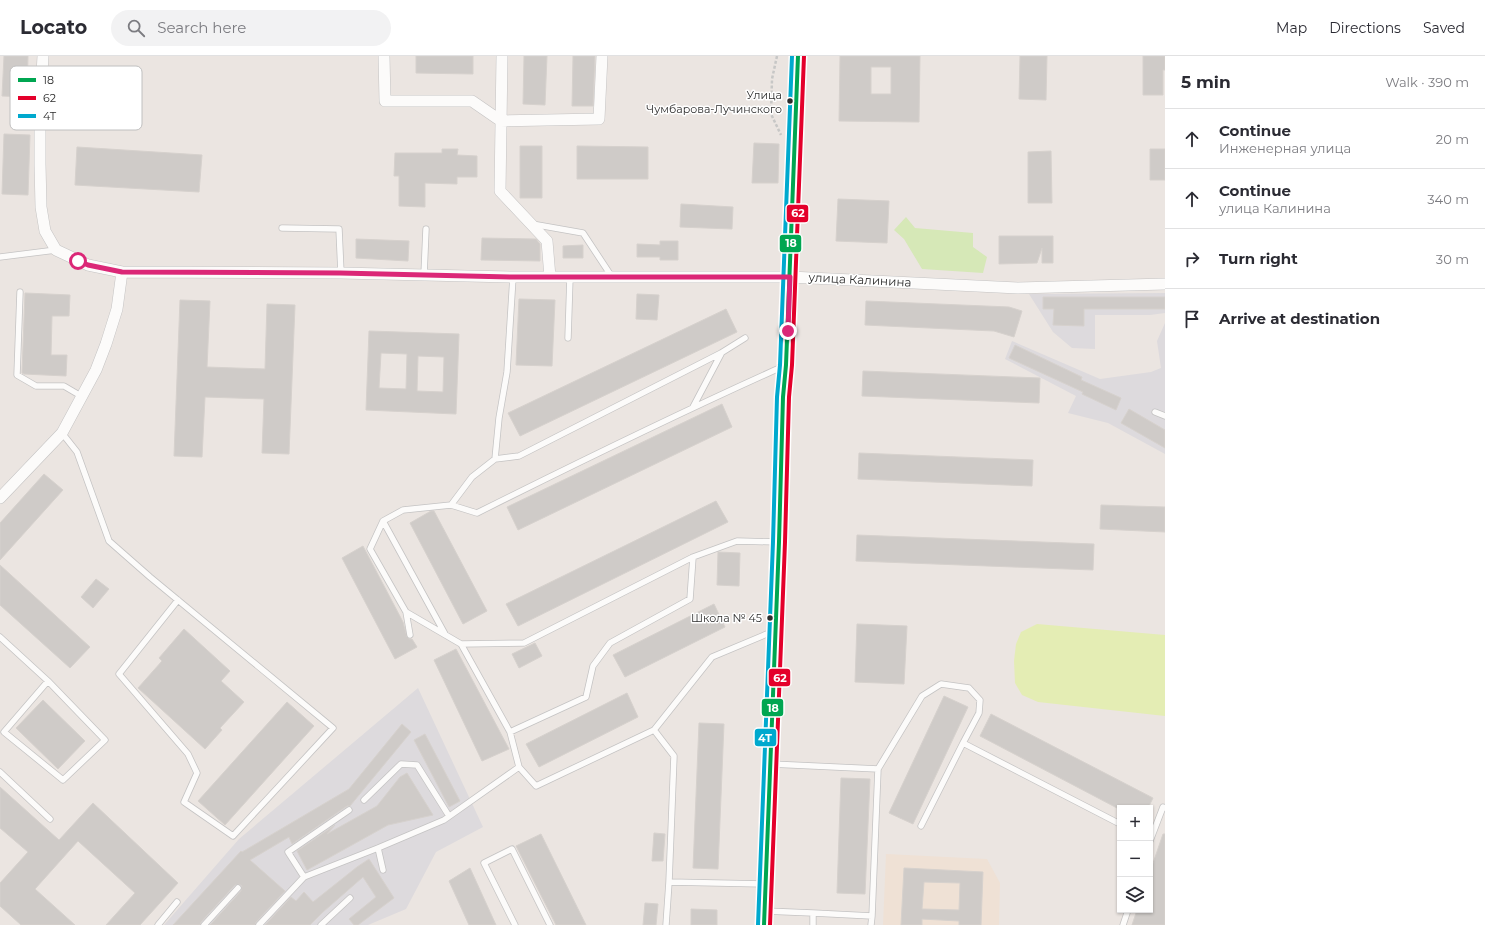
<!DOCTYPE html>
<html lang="en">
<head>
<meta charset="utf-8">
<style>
	:root { --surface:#fff; --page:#f2f2f3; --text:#2b2b33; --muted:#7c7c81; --line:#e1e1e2 }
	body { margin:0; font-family:Montserrat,sans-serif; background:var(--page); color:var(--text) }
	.controls { position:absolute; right:12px; bottom:12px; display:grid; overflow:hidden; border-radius:0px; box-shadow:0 1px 3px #0004 }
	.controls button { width:36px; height:36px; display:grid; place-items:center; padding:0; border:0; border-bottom:1px solid var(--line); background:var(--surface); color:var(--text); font:20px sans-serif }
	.stop { position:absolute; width:12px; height:12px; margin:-9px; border:3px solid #db2777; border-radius:50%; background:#fff }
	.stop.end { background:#db2777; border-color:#fff; box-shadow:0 1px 4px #0008 }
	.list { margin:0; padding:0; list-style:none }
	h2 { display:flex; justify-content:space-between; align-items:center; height:52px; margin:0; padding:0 16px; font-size:17px }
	h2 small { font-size:13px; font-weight:400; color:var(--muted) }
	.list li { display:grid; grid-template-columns:26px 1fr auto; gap:12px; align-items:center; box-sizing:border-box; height:60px; padding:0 16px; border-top:1px solid var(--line) }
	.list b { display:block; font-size:15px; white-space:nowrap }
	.list p { margin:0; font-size:13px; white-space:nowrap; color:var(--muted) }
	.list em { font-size:13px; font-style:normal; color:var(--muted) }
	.icon { flex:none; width:22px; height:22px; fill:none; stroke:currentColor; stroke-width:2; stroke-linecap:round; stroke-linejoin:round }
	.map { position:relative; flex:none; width:1165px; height:869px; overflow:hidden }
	header { display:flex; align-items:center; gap:24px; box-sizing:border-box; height:56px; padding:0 20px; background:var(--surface); border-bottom:1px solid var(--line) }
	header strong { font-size:19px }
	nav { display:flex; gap:22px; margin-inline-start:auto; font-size:14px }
	.search { width:280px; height:36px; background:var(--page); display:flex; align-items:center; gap:10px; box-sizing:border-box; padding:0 14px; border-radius:22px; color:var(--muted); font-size:15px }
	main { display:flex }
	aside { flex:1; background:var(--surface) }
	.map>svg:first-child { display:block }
	.industrial { fill:#dddadd }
	.education { fill:#efe1d5 }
	.green { fill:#d6e8b7 }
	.pitch { fill:#e4edb4 }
	.building { fill:#cfcbc8; stroke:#d6d1cd; fill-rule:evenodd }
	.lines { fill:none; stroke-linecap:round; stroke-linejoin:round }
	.lane-casing { stroke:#c4c3c3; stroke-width:7 }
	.street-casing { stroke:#c4c3c3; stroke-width:12 }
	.secondary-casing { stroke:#c4c3c3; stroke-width:18 }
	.path { stroke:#c7c7c6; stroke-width:2.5; stroke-dasharray:3 2; stroke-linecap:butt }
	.lane { stroke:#fcfbfa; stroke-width:5.5 }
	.street { stroke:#fcfbfa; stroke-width:11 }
	.secondary { stroke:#fcfbfa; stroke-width:16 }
	.bus-1-casing { stroke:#fff; stroke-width:7 }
	.bus-2-casing { stroke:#fff; stroke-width:7 }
	.bus-3-casing { stroke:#fff; stroke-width:7 }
	.bus-1 { stroke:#00a651; stroke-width:4 }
	.bus-2 { stroke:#e4002b; stroke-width:4 }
	.bus-3 { stroke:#00a9ce; stroke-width:4 }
	.route { stroke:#db2777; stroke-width:5 }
	.bus-dot { fill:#2c2c2c; stroke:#fff; stroke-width:1.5 }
	.labels { text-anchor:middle; stroke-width:3; stroke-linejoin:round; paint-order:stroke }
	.bus-label { font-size:11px; fill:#2c2c2c; stroke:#fff; text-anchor:end }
	.street-label { font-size:12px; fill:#2c2c2c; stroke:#fff }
	.key { fill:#fff; stroke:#c0c0c0; stroke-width:1 }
	.key-label { font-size:11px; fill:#2c2c2c }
	.line-badge { stroke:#fff; stroke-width:1.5 }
	.badge-label { font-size:11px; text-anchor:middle; font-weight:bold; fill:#fff }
</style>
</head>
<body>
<header>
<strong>Locato</strong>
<div class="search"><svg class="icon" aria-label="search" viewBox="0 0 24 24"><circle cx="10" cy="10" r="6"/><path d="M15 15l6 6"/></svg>Search here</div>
<nav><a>Map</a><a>Directions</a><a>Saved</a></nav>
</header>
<main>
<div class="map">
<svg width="1165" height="869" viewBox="0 0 1165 869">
	<rect width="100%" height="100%" fill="#ebe5e1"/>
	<path class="industrial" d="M 1165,237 L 1165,257 L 1150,259 L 1095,259 L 1095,293 L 1072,292 L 1053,276 L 1029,238 Z
		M 1165,267 L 1165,398 L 1108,367 L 1068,357 L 1076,340 L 1005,303 L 1012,285 L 1100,323 L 1151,316 L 1161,312 L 1157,285 Z
		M 418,632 L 483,771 L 436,796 L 406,853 L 368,869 L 164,869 L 239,783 Z"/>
	<path class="education" d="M 886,798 L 987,803 L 1000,827 L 999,869 L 883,869 Z"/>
	<path class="green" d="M 906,161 L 915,172 L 973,177 L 973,191 L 987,201 L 983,217 L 922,213 L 904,183 L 894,174 Z"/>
	<path class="pitch" d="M 1037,568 L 1165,579 L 1165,660 L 1038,646 L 1022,639 L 1015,627 L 1014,605 L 1016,588 L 1021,576 Z"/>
	<path class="building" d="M 4,0 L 28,0 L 27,41 L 2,40 Z
		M 416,0 L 473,0 L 473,18 L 416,17 Z
		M 524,0 L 547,0 L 545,49 L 523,48 Z
		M 573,0 L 595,0 L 593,50 L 572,50 Z
		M 840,0 L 920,0 L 919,66 L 839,65 ZM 871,11 L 891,11 L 891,38 L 871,38 Z
		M 1020,0 L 1047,0 L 1046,44 L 1019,43 Z
		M 1143,0 L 1165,0 L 1165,14 L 1163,14 L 1163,39 L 1143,39 Z
		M 4,78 L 30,79 L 28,139 L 2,138 Z
		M 754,87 L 779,88 L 778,127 L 752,127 Z
		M 520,90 L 542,90 L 542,142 L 520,142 Z
		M 577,90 L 648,91 L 648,123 L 577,123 Z
		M 77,91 L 202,99 L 199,136 L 75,129 Z
		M 442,93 L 458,93 L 457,99 L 477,100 L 477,121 L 457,121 L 457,128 L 425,127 L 425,151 L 399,150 L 399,120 L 394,120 L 395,97 L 442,97 Z
		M 1150,93 L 1165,93 L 1165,124 L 1150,124 Z
		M 1051,95 L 1052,147 L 1028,147 L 1028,96 Z
		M 838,143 L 889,145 L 887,187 L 836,185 Z
		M 681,148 L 733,151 L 732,173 L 680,171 Z
		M 999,180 L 1053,180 L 1053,207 L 1042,207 L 1042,192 L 1037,207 L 999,208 Z
		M 482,182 L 536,183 L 540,188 L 540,205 L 481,204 Z
		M 356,183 L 409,185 L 408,205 L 356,202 Z
		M 660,185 L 678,185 L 678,204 L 660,204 L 660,201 L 637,201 L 637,188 L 660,189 Z
		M 583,189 L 583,202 L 563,202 L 563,190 Z
		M 25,237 L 70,239 L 69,260 L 52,260 L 51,299 L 67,299 L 66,320 L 24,318 L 22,317 Z
		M 637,238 L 659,239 L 657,264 L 636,263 Z
		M 1043,241 L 1165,241 L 1165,253 L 1084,253 L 1084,270 L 1053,269 L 1054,253 L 1043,253 Z
		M 519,243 L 555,244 L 552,310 L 516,309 Z
		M 180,244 L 210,245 L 207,311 L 265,313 L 267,248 L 295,249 L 289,398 L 262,397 L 264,343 L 205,341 L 202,401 L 174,400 Z
		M 866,245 L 1009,251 L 1022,255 L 1014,281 L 994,275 L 865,269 Z
		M 726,253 L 737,276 L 520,380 L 508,357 Z
		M 369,275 L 459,278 L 456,358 L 366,354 ZM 381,297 L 407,298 L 406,333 L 379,332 ZM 418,300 L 444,301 L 443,336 L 417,335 Z
		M 1015,289 L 1082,321 L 1081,324 L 1121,342 L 1116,354 L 1082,338 L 1083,336 L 1009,302 Z
		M 863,315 L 1040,322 L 1039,347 L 862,340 Z
		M 722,348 L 732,371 L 518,474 L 507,451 Z
		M 1129,353 L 1165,374 L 1165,392 L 1121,367 Z
		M 859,397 L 1033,404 L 1032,430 L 858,423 Z
		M 44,418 L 63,434 L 0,504 L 0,467 Z
		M 716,445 L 728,466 L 518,570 L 506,548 Z
		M 1101,449 L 1165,451 L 1165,476 L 1100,473 Z
		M 431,455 L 434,455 L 487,555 L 463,568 L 410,467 Z
		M 857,479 L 1094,488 L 1093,514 L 856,505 Z
		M 363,490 L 403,566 L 407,581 L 409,583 L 412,583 L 417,591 L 395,603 L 342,502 Z
		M 718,496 L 740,497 L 739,530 L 717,529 Z
		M 0,509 L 90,591 L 70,612 L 0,549 Z
		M 96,523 L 109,533 L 93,552 L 81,541 Z
		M 714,548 L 725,571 L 625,621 L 613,599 Z
		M 857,568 L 907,570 L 904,628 L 855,626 Z
		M 184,573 L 230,615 L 221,625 L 244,646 L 220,672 L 222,674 L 205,693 L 138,632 L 162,605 L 159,602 Z
		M 535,587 L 542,600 L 519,612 L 512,598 Z
		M 456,593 L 509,693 L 482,705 L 434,604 Z
		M 627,637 L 638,661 L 539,711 L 526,688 Z
		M 944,640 L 968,651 L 913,768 L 889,757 Z
		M 43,644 L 85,685 L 58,713 L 16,672 Z
		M 287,646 L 314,670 L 225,769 L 198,745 Z
		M 991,658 L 1153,742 L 1148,752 L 1117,752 L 980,680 Z
		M 699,667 L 724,668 L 718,813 L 693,812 Z
		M 402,668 L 411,676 L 350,750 L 347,750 L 292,788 L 289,781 L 250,804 L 285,835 L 256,866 L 255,869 L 210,869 L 241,835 L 242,830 L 239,828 L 235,829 L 201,866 L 200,869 L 173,869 L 241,795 L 242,796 L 349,733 Z
		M 425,678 L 460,745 L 449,751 L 414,684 Z
		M 407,717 L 433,759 L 388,769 L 307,814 L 297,795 L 335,769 L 327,778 L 377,750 L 400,721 Z
		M 841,722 L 870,723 L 865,838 L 837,837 Z
		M 0,731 L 59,784 L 93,747 L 178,827 L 140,869 L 106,869 L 135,837 L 78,785 L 35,833 L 75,869 L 21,869 L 0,850 L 0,827 L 28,796 L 0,772 Z
		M 654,777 L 665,778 L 663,805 L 652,805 Z
		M 541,778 L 586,869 L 556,869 L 516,790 Z
		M 1163,778 L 1165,778 L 1165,869 L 1132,869 L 1137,854 L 1150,854 L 1150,816 Z
		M 369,803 L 394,842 L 358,869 L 354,869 L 349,863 L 376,841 L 363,821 L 323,856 L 310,869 L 265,869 L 291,841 L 296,845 L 304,836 L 313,846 L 357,811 Z
		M 470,812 L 496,869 L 469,869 L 449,825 Z
		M 904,812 L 983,816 L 981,869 L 959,869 L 959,865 L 922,863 L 922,869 L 901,869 ZM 924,826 L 960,827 L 959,854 L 922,853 Z
		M 645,847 L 658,848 L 656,869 L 643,869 Z
		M 691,853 L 717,854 L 717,869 L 691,869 Z"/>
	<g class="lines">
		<defs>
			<path id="lane" d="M 532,168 L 583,177 L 612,221
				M 282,172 L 339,173 L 341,217
				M 0,201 L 56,194
				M 424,219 L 426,173
				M 20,236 L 17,319 L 36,330 L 64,330 L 81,340
				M 568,282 L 570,221
				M 693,351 L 721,298
				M 1155,356 L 1165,360
				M 62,377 L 77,396 L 109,485 L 150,521 L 333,672 L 233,780 L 184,746 L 197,717 L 188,698 L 119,618 L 178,544
				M 495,403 L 519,400 L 721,297 L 745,282
				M 451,449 L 472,421 L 495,403 L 499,362 L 507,316 L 513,221
				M 383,465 L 445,578
				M 778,486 L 737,485 L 693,501 L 524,587 L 461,588 L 406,556 L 370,493 L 383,465 L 403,454 L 451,449 L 477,457 C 579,406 681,356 784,310
				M 406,556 L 410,579
				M 0,581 L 48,625 L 105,684 L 63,724 L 4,676 L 48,625
				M 461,588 L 510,676 L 519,711 L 536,730 L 654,674 L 712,601 L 774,575
				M 654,674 L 674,700 L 669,826
				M 510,676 L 586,641 L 593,610 L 610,587 L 690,543 L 693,501
				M 771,708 L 878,713 L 872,860
				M 878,713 L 922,640 L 941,628 L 969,632 L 980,644 L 979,657 L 963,687
				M 0,716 L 50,763
				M 364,744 L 401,708 L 417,709 L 449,760
				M 921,770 L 963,687 L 1120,768
				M 1150,785 L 1163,751 L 1165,752
				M 378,792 L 383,814
				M 304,821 L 288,796 L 349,754
				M 765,855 L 813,857 L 813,869
				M 813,857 L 872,860 L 871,869
				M 158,869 L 177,846
				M 204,869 L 238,832
				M 259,869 L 304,821 L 378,792 L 444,764 L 519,711
				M 321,869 L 350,842
				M 515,869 L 484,807 L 512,793 L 550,869
				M 666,869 L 669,826 L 765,828
				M 1123,869 L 1128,854"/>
			<path id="street" d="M 384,0 L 385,45 L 472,45 L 501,65 L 599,63 L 602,0
				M 502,0 L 500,135 L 547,185 L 550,221
				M 122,216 L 341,217 L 513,221 L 790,221 L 1018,232 L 1165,228
				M 0,442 L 62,377 L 96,314 L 106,288 L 117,253 L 122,216 L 88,209 L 56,194 L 45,175 L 41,151 L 40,108 L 40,52 L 43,0"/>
			<path id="secondary" d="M 764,869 L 779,486 L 783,341 L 786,309 L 798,0"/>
		</defs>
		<use href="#lane" class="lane-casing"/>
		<use href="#street" class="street-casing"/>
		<use href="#secondary" class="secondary-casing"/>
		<path class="path" d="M 777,0 L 772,23 L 771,58 L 781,79"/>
		<use href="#lane" class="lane"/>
		<use href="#street" class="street"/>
		<use href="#secondary" class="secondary"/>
		<defs>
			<path id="bus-1" d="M 764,869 L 779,486 L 783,341 L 786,309 L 798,0"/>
			<path id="bus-2" d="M 770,869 L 785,486 L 789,341 L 792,309 L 804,0"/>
			<path id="bus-3" d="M 758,869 L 773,486 L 777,341 L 780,309 L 792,0"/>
		</defs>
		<use href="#bus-1" class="bus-1-casing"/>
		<use href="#bus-2" class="bus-2-casing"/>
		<use href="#bus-3" class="bus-3-casing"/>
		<use href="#bus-1" class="bus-1"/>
		<use href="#bus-2" class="bus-2"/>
		<use href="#bus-3" class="bus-3"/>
	</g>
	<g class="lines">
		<path class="route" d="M 78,205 L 88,209 L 122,216 L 340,217 L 513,221 L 790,221 L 788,275"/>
	</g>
	<g class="bus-dot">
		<circle cx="790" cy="45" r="3.5"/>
		<circle cx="770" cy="562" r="3.5"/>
	</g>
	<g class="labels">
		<g class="bus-label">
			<text x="782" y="43">Улица<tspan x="782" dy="14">Чумбарова-Лучинского</tspan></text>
			<text x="762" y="566">Школа № 45</text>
		</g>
		<g class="street-label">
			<text transform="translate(860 224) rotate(3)" y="4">улица Калинина</text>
		</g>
	</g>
	<rect x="10" y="10" width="132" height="64" rx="6" class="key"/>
	<rect x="18" y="22" width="18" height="4" fill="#00a651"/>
	<rect x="18" y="40" width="18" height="4" fill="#e4002b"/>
	<rect x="18" y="58" width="18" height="4" fill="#00a9ce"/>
	<g class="key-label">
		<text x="43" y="28">18</text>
		<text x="43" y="46">62</text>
		<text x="43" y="64">4Т</text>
	</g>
	<g class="line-badge">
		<rect x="786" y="148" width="23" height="19" rx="4" fill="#e4002b"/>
		<rect x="779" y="178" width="23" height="19" rx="4" fill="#00a651"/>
		<rect x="768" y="612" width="23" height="19" rx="4" fill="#e4002b"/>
		<rect x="761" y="642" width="23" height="19" rx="4" fill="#00a651"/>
		<rect x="754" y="672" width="23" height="19" rx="4" fill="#00a9ce"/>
	</g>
	<g class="badge-label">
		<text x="798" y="161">62</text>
		<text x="791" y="191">18</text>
		<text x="780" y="626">62</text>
		<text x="773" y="656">18</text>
		<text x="765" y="686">4Т</text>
	</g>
</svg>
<div class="controls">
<button>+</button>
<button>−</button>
<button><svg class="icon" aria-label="layers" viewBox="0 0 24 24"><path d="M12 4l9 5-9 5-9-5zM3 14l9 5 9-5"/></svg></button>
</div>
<div class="stop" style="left:78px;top:205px"></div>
<div class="stop end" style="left:788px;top:275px"></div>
</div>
<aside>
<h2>5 min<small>Walk · 390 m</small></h2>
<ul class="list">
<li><svg class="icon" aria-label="ahead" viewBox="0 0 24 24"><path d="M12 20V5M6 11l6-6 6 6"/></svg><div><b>Continue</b><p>Инженерная улица</p></div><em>20 m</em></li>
<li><svg class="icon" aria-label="ahead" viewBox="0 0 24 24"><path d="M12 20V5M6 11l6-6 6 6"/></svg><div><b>Continue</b><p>улица Калинина</p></div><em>340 m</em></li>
<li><svg class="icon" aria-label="right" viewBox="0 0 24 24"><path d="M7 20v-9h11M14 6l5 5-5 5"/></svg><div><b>Turn right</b></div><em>30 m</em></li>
<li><svg class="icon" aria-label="arrive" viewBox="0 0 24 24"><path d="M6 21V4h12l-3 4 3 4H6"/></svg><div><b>Arrive at destination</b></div></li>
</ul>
</aside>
</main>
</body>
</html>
